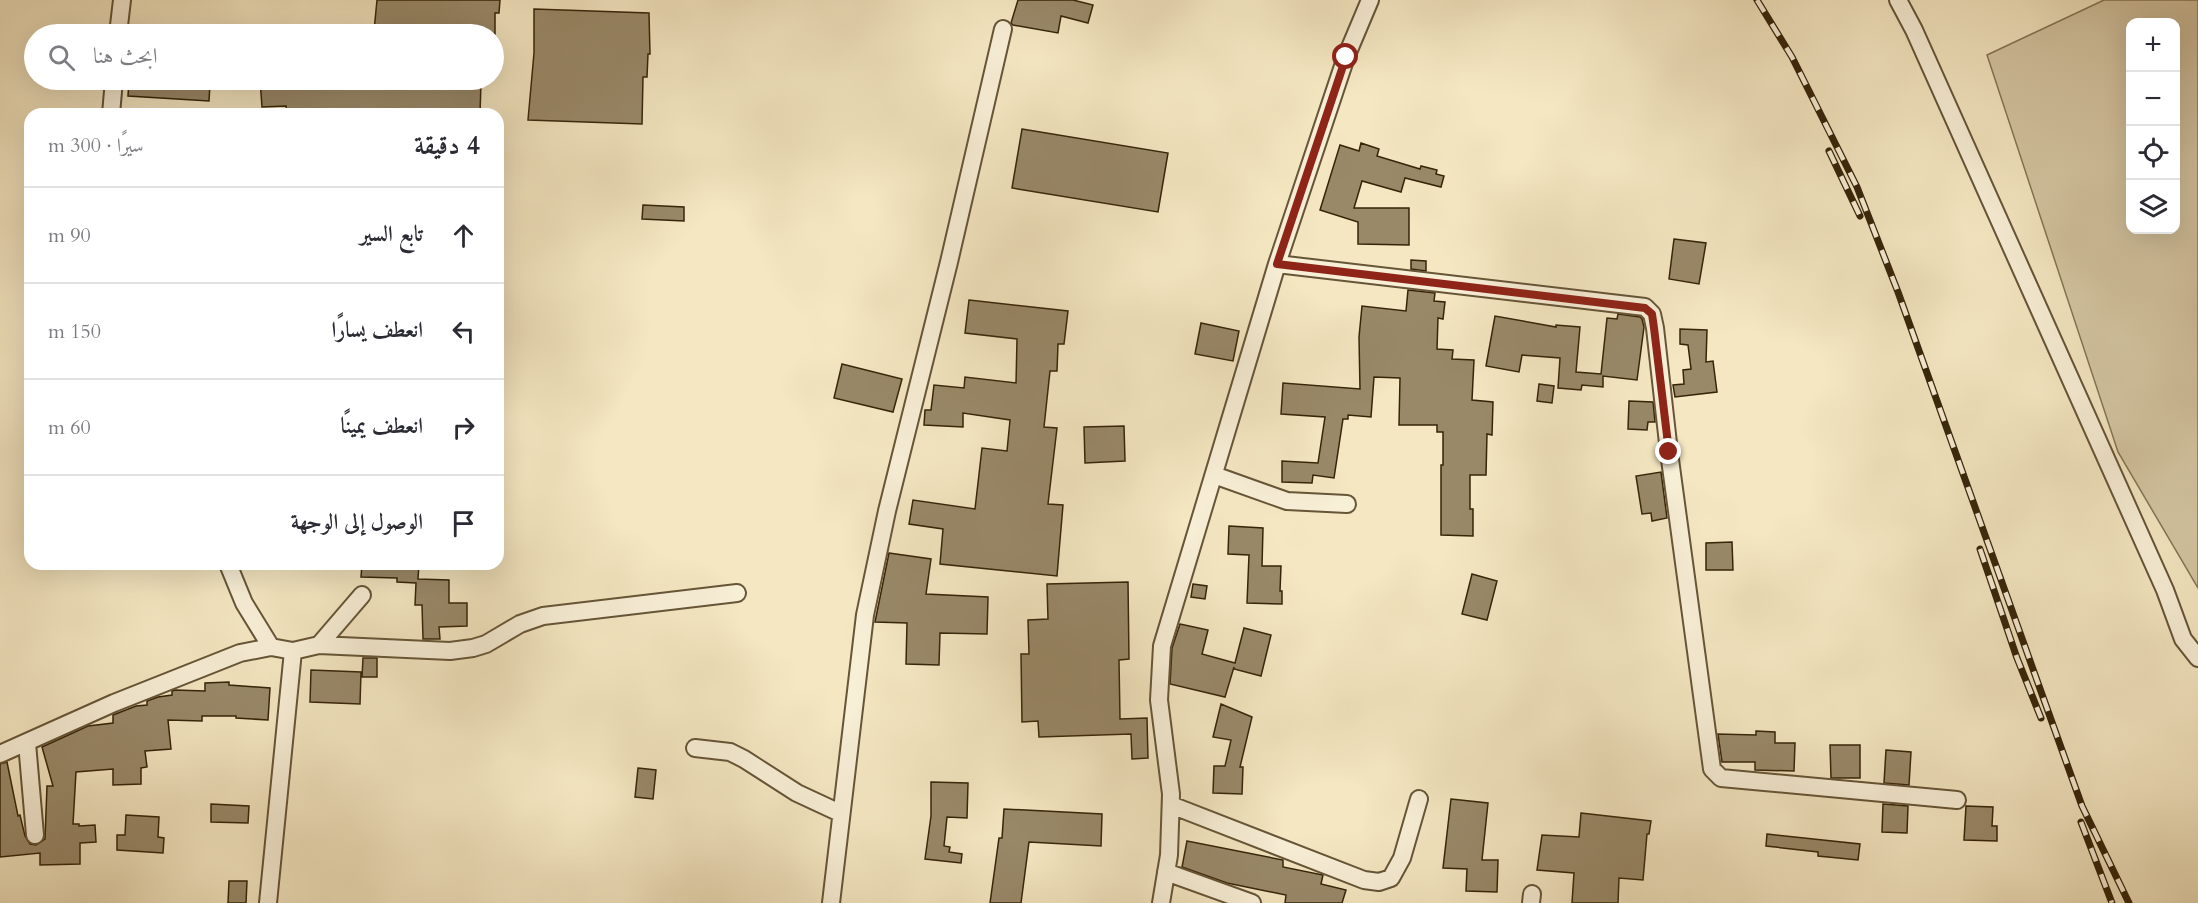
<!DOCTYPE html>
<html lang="ar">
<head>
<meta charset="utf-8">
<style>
	:root { --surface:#fff; --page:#f2f2f3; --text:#2b2b33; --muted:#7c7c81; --line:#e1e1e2 }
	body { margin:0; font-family:Cardo,Amiri,serif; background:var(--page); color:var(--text); direction:rtl }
	.controls { position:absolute; right:18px; top:18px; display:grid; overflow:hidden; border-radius:12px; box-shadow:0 6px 24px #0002 }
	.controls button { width:54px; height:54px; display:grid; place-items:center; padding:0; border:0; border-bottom:2px solid var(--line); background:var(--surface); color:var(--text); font:30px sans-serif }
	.stop { position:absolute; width:18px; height:18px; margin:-14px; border:4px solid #8f2418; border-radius:50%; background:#fff }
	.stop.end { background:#8f2418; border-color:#fff; box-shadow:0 2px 6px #0008 }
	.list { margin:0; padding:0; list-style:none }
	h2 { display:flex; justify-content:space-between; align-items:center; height:78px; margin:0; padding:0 24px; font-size:26px }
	h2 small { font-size:20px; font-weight:400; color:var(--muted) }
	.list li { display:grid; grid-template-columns:39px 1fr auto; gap:18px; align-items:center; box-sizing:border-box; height:96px; padding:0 24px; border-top:2px solid var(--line) }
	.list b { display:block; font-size:22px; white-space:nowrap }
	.list em { font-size:20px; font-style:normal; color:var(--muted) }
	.icon { flex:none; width:33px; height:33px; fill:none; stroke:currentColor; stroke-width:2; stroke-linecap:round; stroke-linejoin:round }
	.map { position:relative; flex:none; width:2198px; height:903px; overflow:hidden; direction:ltr }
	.search { position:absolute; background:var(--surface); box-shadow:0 6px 24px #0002; left:24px; top:24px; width:480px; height:66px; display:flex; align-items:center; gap:15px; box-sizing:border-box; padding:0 21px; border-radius:33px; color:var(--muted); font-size:22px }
	.panel { position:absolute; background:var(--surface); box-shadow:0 6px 24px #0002; left:24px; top:108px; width:480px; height:462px; border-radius:18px; direction:rtl }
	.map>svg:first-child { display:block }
	.green { fill:#d4c6a3; stroke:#857556; stroke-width:1.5; fill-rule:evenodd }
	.building { fill:#998969; stroke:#362409; stroke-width:1.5 }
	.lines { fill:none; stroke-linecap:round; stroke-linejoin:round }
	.minor-casing { stroke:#665537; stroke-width:20 }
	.minor { stroke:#f8efd7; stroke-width:16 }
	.rail-casing { stroke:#362409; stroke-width:7 }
	.rail { stroke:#f8efd7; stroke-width:4.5; stroke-dasharray:14; stroke-linecap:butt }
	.route { stroke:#8f2418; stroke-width:8 }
</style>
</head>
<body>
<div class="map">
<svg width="2198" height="903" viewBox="0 0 2198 903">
	<rect width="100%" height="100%" fill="#f4e7c2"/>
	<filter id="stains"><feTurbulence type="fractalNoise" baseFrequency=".00333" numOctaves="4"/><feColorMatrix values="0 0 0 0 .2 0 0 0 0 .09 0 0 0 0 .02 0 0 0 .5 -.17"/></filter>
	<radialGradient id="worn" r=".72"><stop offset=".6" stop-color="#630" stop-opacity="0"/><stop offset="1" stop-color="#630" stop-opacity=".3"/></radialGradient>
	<path class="green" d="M 2104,0 L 2198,0 L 2198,588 L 2118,452 L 1987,55 ZM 2130,22 L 2176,22 L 2176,230 L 2130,230 Z"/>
	<path class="building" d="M 377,0 L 500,0 L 499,13 L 495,13 L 495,34 L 374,31 Z
		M 1018,0 L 1073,0 L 1093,5 L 1088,23 L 1061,16 L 1058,33 L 1013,25 L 1011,23 Z
		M 534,9 L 649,13 L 650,54 L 648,54 L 647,77 L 643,77 L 642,124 L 528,120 L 534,53 Z
		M 129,80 L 210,84 L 209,101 L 128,96 Z
		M 260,80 L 351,80 L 351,82 L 481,82 L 480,114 L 372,114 L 372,109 L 287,113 L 286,106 L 262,107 Z
		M 1022,129 L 1168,153 L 1158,212 L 1012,188 Z
		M 1361,143 L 1379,149 L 1377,156 L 1420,169 L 1421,166 L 1437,170 L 1436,174 L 1444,176 L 1441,187 L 1405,178 L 1401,192 L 1362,181 L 1354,208 L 1409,208 L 1409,245 L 1358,244 L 1358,222 L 1320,210 L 1340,145 L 1359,151 Z
		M 643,205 L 684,207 L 684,221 L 642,219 Z
		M 1674,239 L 1706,243 L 1699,284 L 1669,279 Z
		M 1411,260 L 1426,261 L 1426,271 L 1411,269 Z
		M 1408,290 L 1435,293 L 1434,301 L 1445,302 L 1443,319 L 1438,318 L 1437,349 L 1453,350 L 1452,359 L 1474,360 L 1472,400 L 1493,402 L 1492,435 L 1487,434 L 1486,475 L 1470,475 L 1470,509 L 1473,509 L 1473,536 L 1441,535 L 1441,465 L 1443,465 L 1443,432 L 1437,432 L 1437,425 L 1399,425 L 1400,378 L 1374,377 L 1371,417 L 1348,415 L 1348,419 L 1343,419 L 1334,478 L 1313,475 L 1312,483 L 1282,482 L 1282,461 L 1318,463 L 1325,417 L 1281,414 L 1283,383 L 1360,389 L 1359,337 L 1362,306 L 1406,311 Z
		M 969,300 L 1068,311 L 1064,344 L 1058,344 L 1057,371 L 1050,371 L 1044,427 L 1057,428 L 1048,504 L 1063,505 L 1057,576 L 940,564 L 943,529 L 909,524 L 913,500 L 975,509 L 982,448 L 1007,451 L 1010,420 L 963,413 L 963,427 L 924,425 L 925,410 L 931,410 L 934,385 L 964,388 L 965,377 L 1016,383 L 1017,339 L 965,333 Z
		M 1618,314 L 1640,317 L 1642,319 L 1644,327 L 1637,380 L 1603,376 L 1603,387 L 1582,385 L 1581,390 L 1558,388 L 1560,358 L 1522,355 L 1519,372 L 1486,366 L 1495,316 L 1556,327 L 1556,325 L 1580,327 L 1576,372 L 1601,374 L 1607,318 L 1617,319 Z
		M 1201,323 L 1239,331 L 1233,361 L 1195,354 Z
		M 1680,329 L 1707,330 L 1706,362 L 1713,361 L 1717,392 L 1675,397 L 1673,385 L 1684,384 L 1683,370 L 1691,369 L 1688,345 L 1680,344 Z
		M 842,364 L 902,379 L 893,412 L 834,398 Z
		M 1539,384 L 1554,386 L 1552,403 L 1537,401 Z
		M 1629,401 L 1653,402 L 1655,422 L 1648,422 L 1647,430 L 1628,429 Z
		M 1124,426 L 1125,461 L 1085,463 L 1084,427 Z
		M 1661,472 L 1667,518 L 1652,521 L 1651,513 L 1642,514 L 1636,476 Z
		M 1229,526 L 1263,528 L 1262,566 L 1281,566 L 1280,591 L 1282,591 L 1282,604 L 1247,603 L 1249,555 L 1228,554 Z
		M 1732,542 L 1733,570 L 1706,570 L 1706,543 Z
		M 889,553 L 931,559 L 926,594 L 988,597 L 987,634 L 940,633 L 939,665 L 906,664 L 907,623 L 875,622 Z
		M 362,564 L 419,564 L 418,579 L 449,580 L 449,603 L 467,603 L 467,626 L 439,627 L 440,639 L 423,639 L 422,605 L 415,605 L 416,583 L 397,582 L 397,578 L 361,577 Z
		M 1472,574 L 1497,581 L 1487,620 L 1462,614 Z
		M 1128,582 L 1129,659 L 1119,660 L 1120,719 L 1147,718 L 1148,758 L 1132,759 L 1131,734 L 1039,737 L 1038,721 L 1022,722 L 1021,654 L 1029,654 L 1028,620 L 1048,619 L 1047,584 Z
		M 1193,584 L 1207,586 L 1205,599 L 1191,597 Z
		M 1180,624 L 1208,630 L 1202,654 L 1235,663 L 1244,628 L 1271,635 L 1261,676 L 1234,669 L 1234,667 L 1225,697 L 1170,684 L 1172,648 Z
		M 363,658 L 377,658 L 377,677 L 362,677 Z
		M 311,670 L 361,672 L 360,704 L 310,702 Z
		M 229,682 L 229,685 L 270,688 L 268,720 L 236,718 L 236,716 L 202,716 L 202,721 L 168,720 L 171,749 L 145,751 L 147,767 L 141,768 L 141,784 L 113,785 L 113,769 L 76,772 L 73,824 L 79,824 L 79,826 L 95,825 L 96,842 L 80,843 L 80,864 L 40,865 L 40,853 L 0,857 L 0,764 L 7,762 L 18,816 L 20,815 L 25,836 L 30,844 L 36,845 L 45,839 L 47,786 L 53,786 L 42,747 L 88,726 L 113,723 L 113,715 L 136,706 L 147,705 L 147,701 L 158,697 L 172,695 L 172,691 L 175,690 L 205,691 L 205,683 Z
		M 1221,704 L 1252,717 L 1240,767 L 1243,767 L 1242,794 L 1213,793 L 1214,766 L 1225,766 L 1231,740 L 1213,737 Z
		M 1756,731 L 1775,732 L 1775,743 L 1795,743 L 1794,771 L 1755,770 L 1755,762 L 1722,762 L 1718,734 L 1756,735 Z
		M 1830,745 L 1860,745 L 1860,778 L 1831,778 Z
		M 1886,750 L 1911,752 L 1909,785 L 1884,783 Z
		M 638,768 L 656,770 L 653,799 L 635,797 Z
		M 931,782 L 968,783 L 967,818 L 947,817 L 944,846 L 950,847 L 949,852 L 962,854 L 961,863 L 925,859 L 931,816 Z
		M 1451,799 L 1488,803 L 1482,860 L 1498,860 L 1497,892 L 1466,891 L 1467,869 L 1443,868 Z
		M 211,804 L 249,806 L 248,823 L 211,822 Z
		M 1883,804 L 1908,806 L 1907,833 L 1882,832 Z
		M 1966,806 L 1993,807 L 1992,826 L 1997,826 L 1997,841 L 1964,840 Z
		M 1004,809 L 1102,814 L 1101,846 L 1029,842 L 1021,903 L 990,903 L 999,838 L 1002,838 Z
		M 1581,813 L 1651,821 L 1649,834 L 1647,834 L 1643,880 L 1619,878 L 1618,903 L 1572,903 L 1574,873 L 1537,870 L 1542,835 L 1579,837 Z
		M 126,815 L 159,817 L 158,837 L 164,838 L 163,853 L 117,850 L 117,835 L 125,835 Z
		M 1767,834 L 1860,844 L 1858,860 L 1818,856 L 1818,852 L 1766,846 Z
		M 1187,841 L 1283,860 L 1283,867 L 1323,875 L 1321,884 L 1346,890 L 1342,903 L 1285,903 L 1286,895 L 1227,883 L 1182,867 Z
		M 229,881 L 247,881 L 246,903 L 228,903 Z"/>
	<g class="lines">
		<defs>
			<path id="minor" d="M 1898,0 L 1914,30 L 2165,590 L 2183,639 L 2198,658
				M 118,34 L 122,0
				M 111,114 L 114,80
				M 1277,264 L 1645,307 L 1652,314 L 1655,328 L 1669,452 L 1712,769 L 1721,778 L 1957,800
				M 1214,475 L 1287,501 L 1347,504
				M 228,564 L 244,603 L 271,647
				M 319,645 L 450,651 L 473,648 L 486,644 L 520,624 L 543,616 L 737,593
				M 27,743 L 35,835
				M 695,748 L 730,752 L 744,759 L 797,793 L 840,813
				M 0,754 L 114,703 L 240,653 L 271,647 L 293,651 L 319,645 L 362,595
				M 1171,805 L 1364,880 L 1379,882 L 1391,878 L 1402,858 L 1419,799
				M 1166,872 L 1252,903
				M 268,903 L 293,651
				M 831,903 L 865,615 L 887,511 L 949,262 L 1003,29
				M 1161,903 L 1169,855 L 1171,794 L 1159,700 L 1162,646 L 1277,264 L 1346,57 L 1370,0
				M 1531,903 L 1532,894"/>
		</defs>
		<use href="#minor" class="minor-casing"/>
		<use href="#minor" class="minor"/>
		<defs>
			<path id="rail" d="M 1757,0 L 1792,57 L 1857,187 L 1898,292 L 2082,806 L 2129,903
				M 1829,151 L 1860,216
				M 1980,549 L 2017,658 L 2041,718
				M 2081,822 L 2112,903"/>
		</defs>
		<use href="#rail" class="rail-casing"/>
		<use href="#rail" class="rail"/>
	</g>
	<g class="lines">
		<path class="route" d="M 1346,57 L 1277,264 L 1645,308 L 1652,314 L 1654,328 L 1669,452"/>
	</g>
	<rect width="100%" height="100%" filter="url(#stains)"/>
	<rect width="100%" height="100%" fill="url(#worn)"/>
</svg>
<div class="controls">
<button>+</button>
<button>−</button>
<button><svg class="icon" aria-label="locate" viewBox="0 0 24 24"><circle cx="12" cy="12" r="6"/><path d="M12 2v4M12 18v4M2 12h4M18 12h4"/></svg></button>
<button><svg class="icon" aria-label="layers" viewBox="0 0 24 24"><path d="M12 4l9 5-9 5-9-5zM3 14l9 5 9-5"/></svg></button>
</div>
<div class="stop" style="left:1346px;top:57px"></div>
<div class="stop end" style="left:1669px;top:452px"></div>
<div class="search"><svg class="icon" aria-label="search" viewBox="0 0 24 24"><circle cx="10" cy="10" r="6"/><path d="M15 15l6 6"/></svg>ابحث هنا</div>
<section class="panel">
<h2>4 دقيقة<small>سيرًا · 300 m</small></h2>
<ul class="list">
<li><svg class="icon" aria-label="ahead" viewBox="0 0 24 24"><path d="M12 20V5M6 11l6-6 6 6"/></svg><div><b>تابع السير</b></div><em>90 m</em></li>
<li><svg class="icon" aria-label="left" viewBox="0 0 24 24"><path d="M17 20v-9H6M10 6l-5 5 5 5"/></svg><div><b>انعطف يسارًا</b></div><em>150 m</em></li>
<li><svg class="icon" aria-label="right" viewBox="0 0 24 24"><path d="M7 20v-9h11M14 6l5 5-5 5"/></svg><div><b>انعطف يمينًا</b></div><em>60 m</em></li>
<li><svg class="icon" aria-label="arrive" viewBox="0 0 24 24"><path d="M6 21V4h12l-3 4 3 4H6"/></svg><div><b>الوصول إلى الوجهة</b></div></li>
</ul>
</section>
</div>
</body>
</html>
